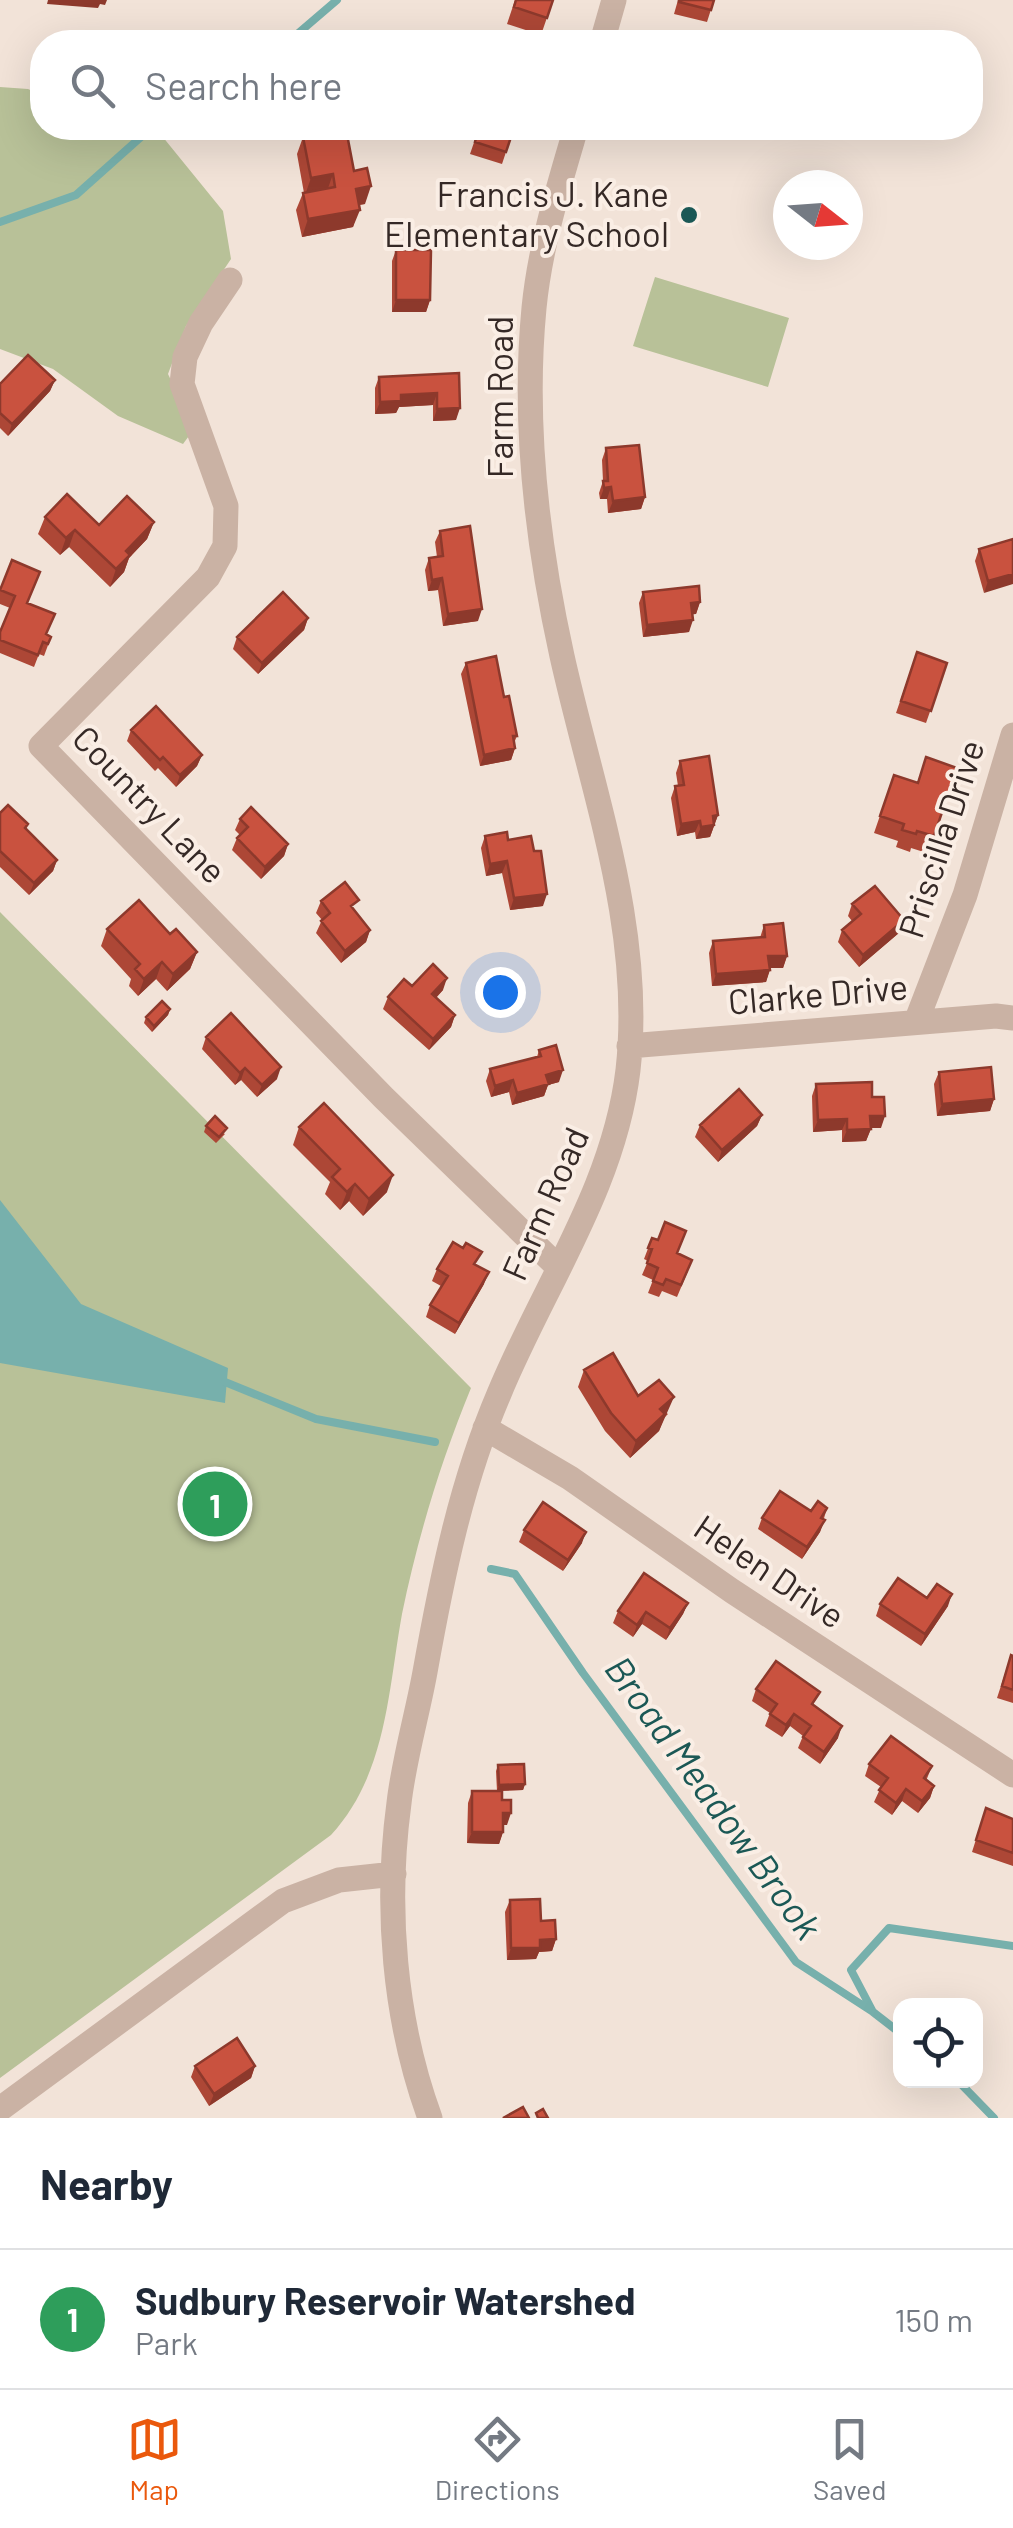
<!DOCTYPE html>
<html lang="en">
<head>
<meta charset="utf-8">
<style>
	:root { --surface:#fff; --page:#f6f6f7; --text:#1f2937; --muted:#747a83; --line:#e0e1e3; --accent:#ea580c }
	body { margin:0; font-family:Barlow,sans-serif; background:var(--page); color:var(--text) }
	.controls { position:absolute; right:30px; bottom:30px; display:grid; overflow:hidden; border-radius:20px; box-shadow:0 10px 40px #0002 }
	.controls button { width:90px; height:90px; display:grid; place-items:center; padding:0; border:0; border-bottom:2px solid var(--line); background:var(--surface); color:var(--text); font:50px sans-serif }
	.compass { position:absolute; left:773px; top:170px; width:90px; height:90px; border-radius:50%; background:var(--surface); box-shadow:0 10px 40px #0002; rotate:107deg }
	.you { position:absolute; left:500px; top:992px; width:35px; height:35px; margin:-25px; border:8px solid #fff; border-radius:50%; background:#1a73e8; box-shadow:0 0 0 15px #1a73e833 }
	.badge { display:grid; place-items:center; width:65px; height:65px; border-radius:50%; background:var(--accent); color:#fff; font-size:32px; font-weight:700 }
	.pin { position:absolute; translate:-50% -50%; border:5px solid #fff; box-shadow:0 2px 10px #0006 }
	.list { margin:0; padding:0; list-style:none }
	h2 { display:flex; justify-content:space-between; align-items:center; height:130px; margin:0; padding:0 40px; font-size:42px }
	h2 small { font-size:32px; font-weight:400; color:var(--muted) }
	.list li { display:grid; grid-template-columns:65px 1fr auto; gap:30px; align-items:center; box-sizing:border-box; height:140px; padding:0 40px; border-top:2px solid var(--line) }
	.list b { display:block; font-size:38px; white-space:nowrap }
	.list p { margin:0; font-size:32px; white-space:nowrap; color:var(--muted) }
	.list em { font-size:32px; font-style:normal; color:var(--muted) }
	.icon { flex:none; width:55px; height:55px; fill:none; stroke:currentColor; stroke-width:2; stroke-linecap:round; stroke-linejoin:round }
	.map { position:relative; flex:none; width:1013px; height:2118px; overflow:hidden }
	.search { position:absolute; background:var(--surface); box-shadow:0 10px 40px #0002; left:30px; right:30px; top:30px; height:110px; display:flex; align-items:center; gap:25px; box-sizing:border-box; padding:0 35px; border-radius:40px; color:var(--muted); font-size:38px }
	.sheet { height:270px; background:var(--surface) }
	nav { display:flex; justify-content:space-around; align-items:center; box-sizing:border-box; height:140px; border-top:2px solid var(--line); background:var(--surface); font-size:28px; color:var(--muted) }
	nav a { display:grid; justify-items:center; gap:5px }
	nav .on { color:var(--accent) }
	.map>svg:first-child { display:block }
	.green { fill:#b8c198 }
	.water { fill:#77b0ac }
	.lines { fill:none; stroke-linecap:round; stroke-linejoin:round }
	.stream { stroke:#77b0ac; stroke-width:8 }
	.minor { stroke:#cab2a4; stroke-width:25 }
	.wall { fill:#ad4736 }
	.shaded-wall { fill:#8d392c }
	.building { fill:#c9523f; stroke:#8d392c; stroke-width:2.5 }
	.poi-dot { fill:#1b5855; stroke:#faeee5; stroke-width:4 }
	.labels { text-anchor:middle; stroke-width:8; stroke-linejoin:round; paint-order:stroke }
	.poi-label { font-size:35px; fill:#352926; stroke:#faeee5; text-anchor:end }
	.street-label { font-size:35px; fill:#352926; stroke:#faeee5 }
	.water-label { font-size:38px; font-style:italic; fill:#1b5855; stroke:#faeee5 }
</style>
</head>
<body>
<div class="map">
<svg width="1013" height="2118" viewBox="0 0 1013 2118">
	<rect width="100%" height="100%" fill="#f2e3d8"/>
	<path class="green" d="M 0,87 L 28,89 L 42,95 L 42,128 L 128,128 L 162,136 L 223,211 L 231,259 L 186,326 L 168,374 L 194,429 L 183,444 L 118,416 L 53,369 L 0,349 Z
		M 655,277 L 789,318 L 768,387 L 633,346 Z
		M 0,912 L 471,1388 C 441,1461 418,1536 402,1614 C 388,1691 387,1774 331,1835 L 0,2078 Z"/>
	<path class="water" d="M 0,1200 L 81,1304 L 228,1368 L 225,1403 L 0,1363 Z"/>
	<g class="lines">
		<path class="stream" d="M 288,42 L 337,0
			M 0,222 L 76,195 L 151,128
			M 225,1382 L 316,1419 L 435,1442
			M 491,1569 L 515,1574 L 583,1673 L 796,1962 L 873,2012 L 851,1970 L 889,1928 L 1013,1946
			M 873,2012 L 900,2033
			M 957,2080 L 994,2118"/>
		<path class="minor" d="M 602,42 L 614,0
			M 230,280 L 201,323 L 185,357 L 182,384 L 226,506 L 225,546 L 208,577 L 41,746 L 384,1098 L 559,1268
			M 916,1022 L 965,895 L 1013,735
			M 629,1046 L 996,1016 L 1013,1018
			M 485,1428 L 570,1478 L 732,1591 L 1013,1775
			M 0,2109 L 283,1901 L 339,1880 L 394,1874
			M 430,2118 C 394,2020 385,1907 399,1803 C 404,1759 417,1716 425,1672 C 442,1577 461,1483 499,1394 C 543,1287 614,1188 628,1070 C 644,929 592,791 562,656 C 537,543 523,423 534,308 C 540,246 559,186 576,128"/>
	</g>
	<path class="wall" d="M 515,0 L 553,0 L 541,35 L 507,24 Z
		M 678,0 L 714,0 L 707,22 L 674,14 Z
		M 479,128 L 514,128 L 502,164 L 470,154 Z
		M 654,128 L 700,128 L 697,135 Z
		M 303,137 L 365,204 L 359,205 L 353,227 L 302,237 L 296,210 L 303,193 L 304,193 L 297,154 Z
		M 396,250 L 430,300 L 426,312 L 392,312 L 392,261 Z
		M 459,373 L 456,420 L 433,421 L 433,405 L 399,407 L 396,413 L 375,414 L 375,388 L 379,377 Z
		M 55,380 L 50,391 L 8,436 L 0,428 L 0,384 Z
		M 606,448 L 645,497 L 641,509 L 608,513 L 607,499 L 600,499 L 599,493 L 603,481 L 602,460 Z
		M 45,517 L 99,525 L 154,522 L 147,539 L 129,558 L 124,572 L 110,587 L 69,547 L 60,555 L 38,534 Z
		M 440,531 L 478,621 L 443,626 L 438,590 L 428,591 L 425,570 L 429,558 L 437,557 L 435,542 Z
		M 1013,539 L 984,593 L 975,561 L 979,549 Z
		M 0,589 L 28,604 L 47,635 L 51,637 L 44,656 L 39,654 L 34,667 L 0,653 L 0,632 L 10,608 L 0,604 Z
		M 643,592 L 700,602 L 696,614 L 692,614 L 689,632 L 643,637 L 639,603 Z
		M 308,618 L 304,630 L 258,674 L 233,649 L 237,637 Z
		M 917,652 L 947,663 L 926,723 L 896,713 Z
		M 466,663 L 517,736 L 514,743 L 515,748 L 511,760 L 480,766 L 461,674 Z
		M 131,730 L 202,755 L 197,766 L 176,787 L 158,768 L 155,771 L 127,741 Z
		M 680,761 L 718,815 L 710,837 L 696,839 L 695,832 L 677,836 L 671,798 L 675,786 L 678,786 L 676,773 Z
		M 957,768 L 927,853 L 911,848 L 910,852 L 896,847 L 898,841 L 874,833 L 894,775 L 917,783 Z
		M 0,813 L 28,824 L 26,829 L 57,860 L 53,871 L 29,895 L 0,867 Z
		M 240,819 L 288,844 L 284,856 L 261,879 L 232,850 L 237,838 L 240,835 L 235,830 Z
		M 485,836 L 508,840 L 534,851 L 543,906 L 510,910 L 502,873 L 486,876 L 481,848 Z
		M 321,901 L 355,911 L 370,930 L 366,942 L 341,963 L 316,933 L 322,920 L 316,913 Z
		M 852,904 L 900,932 L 859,967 L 838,942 L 842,930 L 852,921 L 848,916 Z
		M 764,925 L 787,956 L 783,968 L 770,968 L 766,982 L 712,986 L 709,953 L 713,941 L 760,938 Z
		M 107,929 L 170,934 L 197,952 L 190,969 L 167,991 L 156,979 L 138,996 L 129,986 L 131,979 L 101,946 Z
		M 412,986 L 443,990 L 436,998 L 455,1015 L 451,1027 L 429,1050 L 383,1009 L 388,997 Z
		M 170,1009 L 168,1015 L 152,1032 L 144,1023 L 146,1017 Z
		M 206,1037 L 277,1079 L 257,1097 L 241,1080 L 235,1085 L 202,1049 Z
		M 539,1050 L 559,1082 L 548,1085 L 544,1096 L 512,1105 L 509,1092 L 491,1097 L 486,1081 L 490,1069 L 537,1057 Z
		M 939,1072 L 994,1099 L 990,1111 L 937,1116 L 934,1084 Z
		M 816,1084 L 872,1097 L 881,1128 L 871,1128 L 866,1141 L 842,1142 L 842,1130 L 813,1132 L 812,1096 Z
		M 762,1115 L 757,1126 L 718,1162 L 695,1137 L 700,1125 Z
		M 206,1126 L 225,1134 L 216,1143 L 204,1132 Z
		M 299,1127 L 387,1192 L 363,1216 L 349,1201 L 340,1210 L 325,1194 L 330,1182 L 293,1145 Z
		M 652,1238 L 678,1254 L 688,1271 L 677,1297 L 662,1291 L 659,1297 L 648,1293 L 653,1280 L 642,1275 L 648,1261 L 644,1259 Z
		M 477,1265 L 484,1284 L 455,1334 L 426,1317 L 430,1305 L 441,1286 L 432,1281 L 437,1269 Z
		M 584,1370 L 638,1396 L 668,1414 L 664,1418 L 659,1431 L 630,1458 L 605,1431 L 578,1387 Z
		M 827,1508 L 820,1532 L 802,1559 L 758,1529 L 762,1518 Z
		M 524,1530 L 582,1543 L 563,1571 L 519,1542 Z
		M 927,1598 L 948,1606 L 921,1646 L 876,1616 L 880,1604 Z
		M 688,1603 L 683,1614 L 666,1640 L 642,1624 L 633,1637 L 613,1623 L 618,1611 Z
		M 1011,1655 L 1013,1656 L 1013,1703 L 997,1698 Z
		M 756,1689 L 814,1706 L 838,1738 L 820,1764 L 798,1748 L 803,1736 L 790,1726 L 782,1737 L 765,1726 L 770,1713 L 752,1701 Z
		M 869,1764 L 932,1766 L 926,1781 L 934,1786 L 930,1798 L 918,1813 L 902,1801 L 892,1815 L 874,1802 L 881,1787 L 865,1776 Z
		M 498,1765 L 525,1784 L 523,1790 L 497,1791 L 496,1771 Z
		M 472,1791 L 502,1800 L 507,1825 L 503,1825 L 503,1832 L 499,1844 L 467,1843 L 468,1803 Z
		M 986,1808 L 1013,1819 L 1013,1866 L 972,1852 Z
		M 510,1900 L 541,1921 L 556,1939 L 552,1951 L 539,1952 L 536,1959 L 507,1960 L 505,1912 Z
		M 195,2066 L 255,2066 L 251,2078 L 209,2106 L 191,2077 Z"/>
	<path class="shaded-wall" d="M 48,0 L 107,0 L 105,5 L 100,4 L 98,8 L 47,4 Z
		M 333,174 L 327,191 L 305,195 L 311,178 Z
		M 371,186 L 365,204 L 350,206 L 356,189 Z
		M 360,210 L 353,227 L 302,237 L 308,219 Z
		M 396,300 L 430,300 L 426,312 L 392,312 Z
		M 55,380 L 50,391 L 8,436 L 12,424 Z
		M 437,393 L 433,405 L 399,407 L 396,413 L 375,414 L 380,402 L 401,395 Z
		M 460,408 L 456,420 L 433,421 L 437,409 Z
		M 611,487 L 607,499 L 600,499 L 604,488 Z
		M 645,497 L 641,509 L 608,513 L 613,501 Z
		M 154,522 L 147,539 L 129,558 L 124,572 L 110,587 L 116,569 L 126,551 Z
		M 75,530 L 69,547 L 60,555 L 66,538 Z
		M 1013,574 L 1013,584 L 984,593 L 988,581 Z
		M 442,578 L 438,590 L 428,591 L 432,580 Z
		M 700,602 L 696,614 L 687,615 L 691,603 Z
		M 482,609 L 478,621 L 443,626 L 448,614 Z
		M 308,618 L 304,630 L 258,674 L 262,663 Z
		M 693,620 L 689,632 L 643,637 L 647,625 Z
		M 515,748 L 511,760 L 480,766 L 484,755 Z
		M 202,755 L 197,766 L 176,787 L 180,775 Z
		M 718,815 L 710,837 L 696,839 L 701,827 L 713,816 Z
		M 700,821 L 695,832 L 677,836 L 681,824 Z
		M 288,844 L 284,856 L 261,879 L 265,867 Z
		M 57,860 L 53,871 L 29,895 L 34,883 Z
		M 507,861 L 502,873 L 486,876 L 490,864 Z
		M 547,894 L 543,906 L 510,910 L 514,898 Z
		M 904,920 L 900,932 L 859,967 L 863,955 Z
		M 370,930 L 366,942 L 341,963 L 345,951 Z
		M 197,952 L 190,969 L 167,991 L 173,974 Z
		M 768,956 L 787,956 L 783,968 L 764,968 Z
		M 162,962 L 156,979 L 138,996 L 144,979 Z
		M 770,970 L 766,982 L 712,986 L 716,974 Z
		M 447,978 L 443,990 L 428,1006 L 432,994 Z
		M 170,1009 L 168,1015 L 152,1032 L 154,1026 Z
		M 455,1015 L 451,1027 L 429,1050 L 433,1039 Z
		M 281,1067 L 277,1079 L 257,1097 L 262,1085 Z
		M 245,1068 L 241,1080 L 235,1085 L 240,1073 Z
		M 563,1070 L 559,1082 L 548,1085 L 544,1096 L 512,1105 L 517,1093 L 546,1075 Z
		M 513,1080 L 509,1092 L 491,1097 L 495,1086 Z
		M 994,1099 L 990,1111 L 937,1116 L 942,1104 Z
		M 762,1115 L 757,1126 L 718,1162 L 722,1150 Z
		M 870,1116 L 885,1116 L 881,1128 L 866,1128 Z
		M 847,1119 L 842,1130 L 813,1132 L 818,1120 Z
		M 871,1129 L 866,1141 L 842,1142 L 847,1130 Z
		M 393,1175 L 387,1192 L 363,1216 L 369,1199 Z
		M 355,1184 L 349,1201 L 340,1210 L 347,1192 Z
		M 489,1272 L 484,1284 L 455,1334 L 459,1323 Z
		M 674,1397 L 659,1431 L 630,1458 L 636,1441 L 660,1409 Z
		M 825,1520 L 820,1532 L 802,1559 L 807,1547 Z
		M 586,1532 L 582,1543 L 563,1571 L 568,1560 Z
		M 952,1594 L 948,1606 L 921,1646 L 925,1634 Z
		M 688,1603 L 683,1614 L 666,1640 L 670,1628 Z
		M 646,1612 L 642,1624 L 633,1637 L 637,1625 Z
		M 794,1714 L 790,1726 L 782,1737 L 786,1725 Z
		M 842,1726 L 838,1738 L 820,1764 L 824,1752 Z
		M 525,1784 L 523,1790 L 497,1791 L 499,1785 Z
		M 934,1786 L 930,1798 L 918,1813 L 922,1801 Z
		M 906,1789 L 902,1801 L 892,1815 L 896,1803 Z
		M 503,1813 L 511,1813 L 507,1825 L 499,1825 Z
		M 472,1832 L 503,1832 L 499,1844 L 467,1843 Z
		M 556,1939 L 552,1951 L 539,1952 L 536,1959 L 507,1960 L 511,1948 L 540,1940 Z
		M 255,2066 L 251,2078 L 209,2106 L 214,2094 Z"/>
	<path class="building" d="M 516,0 L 553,0 L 547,18 L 514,7 Z
		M 679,0 L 714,0 L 711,10 L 679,2 Z
		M 479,128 L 514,128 L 506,152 L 475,142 Z
		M 346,129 L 354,171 L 367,168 L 371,186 L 356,189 L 360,210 L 308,219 L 303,193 L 335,187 L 333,174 L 311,178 L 303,137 Z
		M 396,250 L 431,250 L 430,300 L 396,300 Z
		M 28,355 L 55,380 L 12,424 L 0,413 L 0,384 Z
		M 459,373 L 460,408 L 437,409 L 437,393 L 401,395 L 401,401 L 380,402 L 379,377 Z
		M 639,445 L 645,497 L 613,501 L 611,487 L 604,488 L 603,481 L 608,481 L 606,448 Z
		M 67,494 L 99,525 L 127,496 L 154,522 L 126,551 L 130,555 L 116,569 L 75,530 L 66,538 L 45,517 Z
		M 470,526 L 482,609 L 448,614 L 442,578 L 432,580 L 429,558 L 443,556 L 440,531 Z
		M 1013,539 L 1013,574 L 988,581 L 979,549 Z
		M 12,560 L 40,572 L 27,603 L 55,614 L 46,634 L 51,637 L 48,644 L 43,642 L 38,655 L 0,640 L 0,632 L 15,596 L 0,590 Z
		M 699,586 L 700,602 L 691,603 L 693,620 L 647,625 L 643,592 Z
		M 283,592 L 308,618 L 262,663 L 237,637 Z
		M 917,652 L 947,663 L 931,711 L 901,701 Z
		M 496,656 L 504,697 L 509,696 L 517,736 L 513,736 L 515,748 L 484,755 L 466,663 Z
		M 156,706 L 202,755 L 180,775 L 163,757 L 160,760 L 131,730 Z
		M 709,756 L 718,815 L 713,816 L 714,825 L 701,827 L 700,821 L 681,824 L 675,786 L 684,785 L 680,761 Z
		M 926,757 L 957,768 L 934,836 L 917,831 L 916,834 L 902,830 L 904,824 L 880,816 L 894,775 L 918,783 Z
		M 8,805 L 28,824 L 25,828 L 57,860 L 34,883 L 0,851 L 0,813 Z
		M 251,807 L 288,844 L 265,867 L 237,838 L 248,827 L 240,819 Z
		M 507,832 L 508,840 L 531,836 L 534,851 L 541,851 L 547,894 L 514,898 L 507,861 L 490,864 L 485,836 Z
		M 345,882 L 359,900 L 351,906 L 370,930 L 345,951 L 321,921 L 330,913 L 321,901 Z
		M 875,886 L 904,920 L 863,955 L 842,930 L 861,914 L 852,904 Z
		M 139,900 L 170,934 L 176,929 L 197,952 L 173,974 L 162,962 L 144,979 L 135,969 L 140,964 L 107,929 Z
		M 783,923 L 787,956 L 768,956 L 770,970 L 716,974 L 713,941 L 765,937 L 764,925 Z
		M 433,964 L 447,978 L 432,994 L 455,1015 L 433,1039 L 388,997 L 404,979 L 412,986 Z
		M 162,1001 L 170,1009 L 154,1026 L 146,1017 Z
		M 231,1013 L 281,1067 L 262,1085 L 245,1068 L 240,1073 L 206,1037 Z
		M 556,1045 L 563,1070 L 546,1075 L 549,1084 L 517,1093 L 513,1080 L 495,1086 L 490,1069 L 541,1056 L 539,1050 Z
		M 991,1067 L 994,1099 L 942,1104 L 939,1072 Z
		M 872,1082 L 872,1097 L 884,1097 L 885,1116 L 870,1116 L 871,1129 L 847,1130 L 847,1119 L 818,1120 L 816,1084 Z
		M 739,1089 L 762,1115 L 722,1150 L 700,1125 Z
		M 324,1103 L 393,1175 L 369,1199 L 355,1184 L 347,1192 L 332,1177 L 340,1169 L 299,1127 Z
		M 215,1116 L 227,1128 L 219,1137 L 206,1126 Z
		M 665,1222 L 686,1231 L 677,1253 L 692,1260 L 681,1285 L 666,1279 L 663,1285 L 653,1281 L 658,1268 L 647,1263 L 652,1249 L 648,1248 L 652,1238 L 658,1240 Z
		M 453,1242 L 463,1248 L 466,1243 L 482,1252 L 474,1264 L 489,1272 L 459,1323 L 430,1305 L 448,1276 L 437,1269 Z
		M 613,1353 L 638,1396 L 659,1380 L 674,1397 L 660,1409 L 665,1414 L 636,1441 L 611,1413 L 584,1370 Z
		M 780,1491 L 811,1511 L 818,1501 L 827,1508 L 821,1518 L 825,1520 L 807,1547 L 762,1518 Z
		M 543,1502 L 586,1532 L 568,1560 L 524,1530 Z
		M 644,1573 L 688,1603 L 670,1628 L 646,1612 L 637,1625 L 618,1611 Z
		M 898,1578 L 927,1598 L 937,1584 L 952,1594 L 925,1634 L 880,1604 Z
		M 1011,1655 L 1013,1656 L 1013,1690 L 1002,1686 Z
		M 776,1661 L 820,1692 L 812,1704 L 842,1726 L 824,1752 L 803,1737 L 811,1726 L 794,1714 L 786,1725 L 770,1714 L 777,1704 L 756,1689 Z
		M 891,1736 L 932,1766 L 924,1778 L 934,1786 L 922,1801 L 906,1789 L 896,1803 L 879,1790 L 888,1778 L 869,1764 Z
		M 524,1764 L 525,1784 L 499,1785 L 498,1765 Z
		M 472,1791 L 502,1791 L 502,1800 L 511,1800 L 511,1813 L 503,1813 L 503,1832 L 472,1832 Z
		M 986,1808 L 1013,1819 L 1013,1853 L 976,1840 Z
		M 540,1899 L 541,1921 L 555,1920 L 556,1939 L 540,1940 L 540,1948 L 511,1948 L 510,1900 Z
		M 237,2038 L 255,2066 L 214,2094 L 195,2066 Z
		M 523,2107 L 529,2118 L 503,2118 Z
		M 543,2109 L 548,2118 L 538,2118 L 536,2113 Z"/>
	<circle class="poi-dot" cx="689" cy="215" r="10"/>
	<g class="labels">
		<g class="poi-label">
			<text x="669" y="207">Francis J. Kane<tspan x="669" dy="40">Elementary School</tspan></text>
		</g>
		<g class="street-label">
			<text transform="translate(501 397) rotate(-90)" y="12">Farm Road</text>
			<text transform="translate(149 805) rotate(46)" y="12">Country Lane</text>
			<text transform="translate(942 839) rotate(-72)" y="12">Priscilla Drive</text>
			<text transform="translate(818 995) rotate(-5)" y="12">Clarke Drive</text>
			<text transform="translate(546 1204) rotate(-66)" y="12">Farm Road</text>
			<text transform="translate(769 1572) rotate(34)" y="12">Helen Drive</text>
		</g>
		<g class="water-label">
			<text transform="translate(713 1798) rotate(54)" y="13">Broad Meadow Brook</text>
		</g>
	</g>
</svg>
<div class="controls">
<button><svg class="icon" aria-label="locate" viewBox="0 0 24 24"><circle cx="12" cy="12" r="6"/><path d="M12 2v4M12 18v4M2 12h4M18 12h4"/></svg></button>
</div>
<svg class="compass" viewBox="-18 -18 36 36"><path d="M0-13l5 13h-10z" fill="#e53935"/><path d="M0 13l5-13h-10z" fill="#747a83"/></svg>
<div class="you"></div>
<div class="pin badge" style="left:215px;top:1504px;background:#2e9e5b">1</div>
<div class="search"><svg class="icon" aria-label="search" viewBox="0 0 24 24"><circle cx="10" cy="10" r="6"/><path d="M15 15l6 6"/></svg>Search here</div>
</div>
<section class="sheet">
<h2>Nearby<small></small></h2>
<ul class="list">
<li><span class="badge" style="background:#2e9e5b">1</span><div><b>Sudbury Reservoir Watershed</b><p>Park</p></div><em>150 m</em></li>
</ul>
</section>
<nav>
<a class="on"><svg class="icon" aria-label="map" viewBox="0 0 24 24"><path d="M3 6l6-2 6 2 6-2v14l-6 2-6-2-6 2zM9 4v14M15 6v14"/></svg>Map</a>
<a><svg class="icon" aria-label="directions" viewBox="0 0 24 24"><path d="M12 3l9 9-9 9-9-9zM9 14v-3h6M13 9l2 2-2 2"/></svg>Directions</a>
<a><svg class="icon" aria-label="saved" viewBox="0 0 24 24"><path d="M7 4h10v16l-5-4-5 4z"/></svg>Saved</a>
</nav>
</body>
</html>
